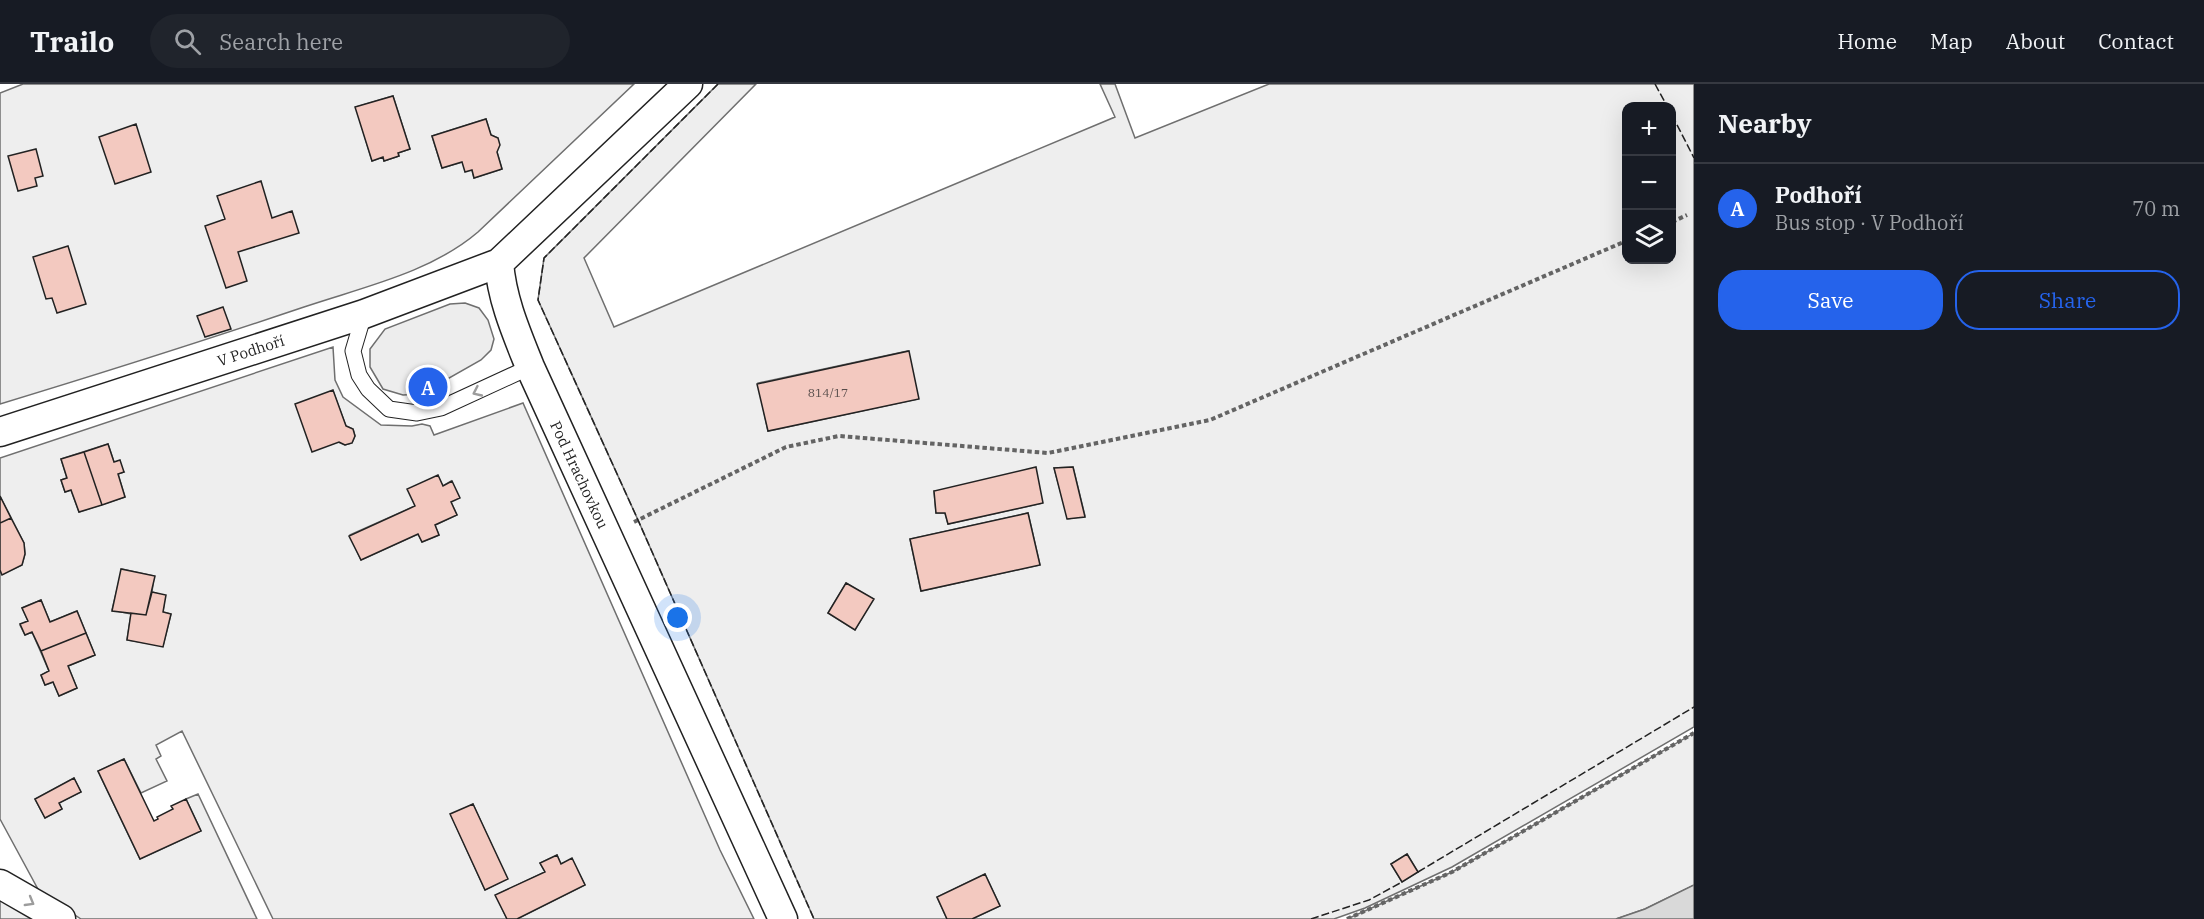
<!DOCTYPE html>
<html lang="en">
<head>
<meta charset="utf-8">
<style>
	:root { --surface:#171b24; --page:#20242c; --text:#f1f3f6; --muted:#9ea1a6; --line:#363941; --accent:#2563eb }
	body { margin:0; font-family:"IBM Plex Serif",serif; background:var(--page); color:var(--text) }
	.controls { position:absolute; right:18px; top:18px; display:grid; overflow:hidden; border-radius:12px; box-shadow:0 6px 24px #0002 }
	.controls button { width:54px; height:54px; display:grid; place-items:center; padding:0; border:0; border-bottom:2px solid var(--line); background:var(--surface); color:var(--text); font:30px sans-serif }
	.you { position:absolute; left:678px; top:534px; width:21px; height:21px; margin:-15px; border:4px solid #fff; border-radius:50%; background:#1a73e8; box-shadow:0 0 0 9px #1a73e833 }
	.badge { display:grid; place-items:center; width:39px; height:39px; border-radius:50%; background:var(--accent); color:#fff; font-size:20px; font-weight:700 }
	.pin { position:absolute; translate:-50% -50%; border:3px solid #fff; box-shadow:0 2px 6px #0006 }
	.list { margin:0; padding:0; list-style:none }
	h2 { display:flex; justify-content:space-between; align-items:center; height:78px; margin:0; padding:0 24px; font-size:26px }
	h2 small { font-size:20px; font-weight:400; color:var(--muted) }
	.list li { display:grid; grid-template-columns:39px 1fr auto; gap:18px; align-items:center; box-sizing:border-box; height:90px; padding:0 24px; border-top:2px solid var(--line) }
	.list b { display:block; font-size:22px; white-space:nowrap }
	.list p { margin:0; font-size:20px; white-space:nowrap; color:var(--muted) }
	.list em { font-size:20px; font-style:normal; color:var(--muted) }
	.actions { display:flex; gap:12px; padding:18px 24px }
	.actions a { flex:1; padding:14px 0; border:2px solid var(--accent); border-radius:24px; text-align:center; font-size:21px; color:var(--accent) }
	.actions .main { background:var(--accent); color:#fff }
	.icon { flex:none; width:33px; height:33px; fill:none; stroke:currentColor; stroke-width:2; stroke-linecap:round; stroke-linejoin:round }
	.map { position:relative; flex:none; width:1694px; height:835px; overflow:hidden }
	header { display:flex; align-items:center; gap:36px; box-sizing:border-box; height:84px; padding:0 30px; background:var(--surface); border-bottom:2px solid var(--line) }
	header strong { font-size:28px }
	nav { display:flex; gap:33px; margin-inline-start:auto; font-size:21px }
	.search { width:420px; height:54px; background:var(--page); display:flex; align-items:center; gap:15px; box-sizing:border-box; padding:0 21px; border-radius:33px; color:var(--muted); font-size:22px }
	main { display:flex }
	aside { flex:1; background:var(--surface) }
	.map>svg:first-child { display:block }
	.green { fill:#eee; stroke:#6f6f6f; stroke-width:1.5; fill-rule:evenodd }
	.parking { fill:#ededed; stroke:#6f6f6f; stroke-width:1.5 }
	.water { fill:#d9d9d9; stroke:#6f6f6f; stroke-width:1.5 }
	.building { fill:#f3c9c0; stroke:#222; stroke-width:1.5 }
	.lines { fill:none; stroke-linecap:round; stroke-linejoin:round }
	.service-casing { stroke:#222; stroke-width:17 }
	.minor-casing { stroke:#222; stroke-width:31 }
	.path { stroke:#646464; stroke-width:4; stroke-dasharray:4.5 3; stroke-linecap:butt }
	.service { stroke:#fff; stroke-width:15 }
	.minor { stroke:#fff; stroke-width:28 }
	.fence { stroke:#222; stroke-width:1.5; stroke-dasharray:8 3; stroke-linecap:butt }
	.oneway { stroke:#9c9c9c }
	.labels { text-anchor:middle; stroke-width:4.5; stroke-linejoin:round; paint-order:stroke }
	.number-label { font-size:12px; fill:#564c4a }
	.street-label { font-size:15px; fill:#222; stroke:#fff }
</style>
</head>
<body>
<header>
<strong>Trailo</strong>
<div class="search"><svg class="icon" aria-label="search" viewBox="0 0 24 24"><circle cx="10" cy="10" r="6"/><path d="M15 15l6 6"/></svg>Search here</div>
<nav><a>Home</a><a>Map</a><a>About</a><a>Contact</a></nav>
</header>
<main>
<div class="map">
<svg width="1694" height="835" viewBox="0 0 1694 835">
	<rect width="100%" height="100%" fill="#fff"/>
	<path class="green" d="M 23,0 L 634,0 L 478,148 C 430,189 363,203 304,223 C 203,257 102,289 0,320 L 0,9 ZM 393,12 L 410,65 L 398,69 L 399,72 L 384,77 L 383,73 L 372,77 L 356,23 ZM 486,35 L 491,51 L 498,54 L 497,68 L 502,85 L 474,94 L 472,86 L 462,78 L 442,84 L 432,52 Z
		M 718,0 L 756,0 L 584,174 L 614,243 L 1115,33 L 1100,0 L 1115,0 L 1135,54 L 1269,0 L 1694,0 L 1694,643 L 1452,783 L 1365,824 L 1334,835 L 972,835 L 1000,822 L 985,790 L 937,813 L 947,835 L 814,835 L 638,436 L 538,216 L 544,174 ZM 1626,22 L 1672,22 L 1672,176 L 1626,176 ZM 908,267 L 918,315 L 768,347 L 758,299 ZM 1073,383 L 1085,432 L 1068,435 L 1054,384 ZM 934,407 L 1043,419 L 948,440 L 945,429 L 936,429 ZM 1028,429 L 1040,481 L 921,507 L 910,455 ZM 846,499 L 873,515 L 855,546 L 828,529 ZM 1407,770 L 1418,788 L 1402,798 L 1391,780 Z
		M 333,263 L 335,296 L 343,313 L 381,341 L 412,342 L 422,340 L 430,342 L 434,351 L 523,319 L 720,766 L 754,835 L 517,835 L 585,801 L 572,775 L 561,780 L 557,771 L 540,779 L 545,788 L 496,811 L 507,835 L 273,835 L 182,647 L 156,661 L 161,672 L 156,675 L 167,697 L 141,709 L 124,675 L 98,687 L 140,775 L 201,747 L 186,715 L 198,710 L 257,835 L 81,835 L 39,807 L 0,735 L 0,486 L 2,490 L 22,481 L 25,470 L 24,459 L 0,412 L 0,374 ZM 333,307 L 346,342 L 353,345 L 355,352 L 352,359 L 345,361 L 338,358 ZM 108,360 L 114,378 L 124,388 L 118,390 L 125,413 L 79,428 L 71,406 L 65,408 L 61,396 L 67,394 L 61,375 ZM 438,392 L 443,402 L 451,397 L 451,418 L 457,431 L 435,441 L 439,451 L 422,458 L 418,450 L 361,476 L 350,451 L 415,422 ZM 122,485 L 154,492 L 152,508 L 165,512 L 163,528 L 171,530 L 163,562 L 127,556 L 131,530 L 112,526 ZM 41,516 L 50,538 L 77,527 L 95,571 L 68,582 L 77,604 L 59,612 L 53,598 L 45,601 L 41,591 L 49,587 L 32,548 L 25,551 L 20,541 L 28,537 L 22,524 ZM 74,694 L 81,708 L 59,719 L 62,725 L 45,734 L 35,715 ZM 473,720 L 507,795 L 485,806 L 451,731 Z
		M 1694,649 L 1694,801 L 1645,825 L 1616,835 L 1347,835 L 1452,788 Z
		M 0,810 L 44,835 L 0,835 Z"/>
	<path class="parking" d="M 465,219 L 479,224 L 488,236 L 494,255 L 491,266 L 481,276 L 421,310 L 403,311 L 383,305 L 370,283 L 370,265 L 385,245 L 450,220 Z"/>
	<path class="water" d="M 1694,801 L 1694,835 L 1616,835 L 1645,825 Z"/>
	<path class="building" d="M 393,12 L 410,65 L 398,69 L 399,72 L 384,77 L 383,73 L 372,77 L 355,23 Z
		M 486,35 L 491,51 L 498,54 L 500,61 L 497,68 L 502,85 L 474,94 L 472,86 L 465,88 L 462,78 L 442,84 L 432,52 Z
		M 136,40 L 151,88 L 115,100 L 99,53 Z
		M 36,65 L 43,92 L 35,94 L 37,102 L 18,107 L 8,72 Z
		M 261,97 L 272,134 L 292,127 L 299,149 L 238,168 L 247,197 L 226,204 L 205,142 L 225,135 L 217,112 Z
		M 68,162 L 86,220 L 57,229 L 52,214 L 46,215 L 33,173 Z
		M 223,223 L 231,245 L 205,253 L 197,232 Z
		M 909,267 L 919,315 L 768,347 L 757,300 Z
		M 333,306 L 346,342 L 353,345 L 355,352 L 352,359 L 345,361 L 339,358 L 312,368 L 295,320 Z
		M 108,360 L 114,378 L 120,376 L 124,388 L 118,390 L 125,413 L 102,421 L 84,368 Z
		M 84,368 L 102,421 L 79,428 L 71,406 L 65,408 L 61,396 L 67,394 L 61,375 Z
		M 1036,383 L 1043,419 L 948,440 L 945,429 L 936,429 L 934,407 Z
		M 1073,383 L 1085,433 L 1067,435 L 1054,384 Z
		M 438,391 L 443,402 L 452,397 L 460,414 L 451,418 L 457,431 L 435,441 L 439,451 L 422,458 L 418,450 L 361,476 L 349,452 L 415,422 L 407,405 Z
		M 0,412 L 11,434 L 0,439 Z
		M 1028,429 L 1040,481 L 921,507 L 910,455 Z
		M 11,434 L 24,459 L 25,470 L 22,481 L 2,491 L 0,486 L 0,439 Z
		M 121,485 L 155,492 L 146,531 L 112,527 Z
		M 846,499 L 874,515 L 855,546 L 828,529 Z
		M 152,508 L 166,511 L 163,528 L 171,530 L 163,563 L 127,556 L 131,529 L 146,531 Z
		M 41,516 L 50,538 L 77,527 L 86,549 L 41,567 L 32,548 L 25,551 L 20,540 L 28,537 L 22,524 Z
		M 86,549 L 95,571 L 68,582 L 77,604 L 59,612 L 53,598 L 45,601 L 41,591 L 49,587 L 41,567 Z
		M 124,675 L 154,737 L 158,735 L 157,733 L 173,725 L 171,722 L 186,715 L 201,747 L 140,775 L 98,687 Z
		M 74,694 L 81,708 L 59,719 L 62,725 L 45,734 L 35,715 Z
		M 473,720 L 508,795 L 485,806 L 450,730 Z
		M 1407,770 L 1418,788 L 1402,798 L 1391,780 Z
		M 557,771 L 561,780 L 572,774 L 585,801 L 517,835 L 507,835 L 495,811 L 545,788 L 540,779 Z
		M 985,790 L 1000,822 L 972,835 L 947,835 L 937,813 Z"/>
	<g class="lines">
		<defs>
			<path id="service" d="M 364,230 L 353,267 L 359,291 L 368,305 L 389,325 L 417,329 L 441,324 L 530,283"/>
			<path id="minor" d="M 499,179 C 502,216 516,248 530,283 L 783,835
				M 0,348 L 364,230 L 499,179 L 688,0
				M 0,800 L 61,835"/>
		</defs>
		<use href="#service" class="service-casing"/>
		<use href="#minor" class="minor-casing"/>
		<path class="path" d="M 1672,138 L 1687,131
			M 634,438 L 786,363 L 839,352 L 1048,369 L 1210,336 L 1626,157
			M 1347,835 L 1452,788 L 1694,649"/>
		<use href="#service" class="service"/>
		<use href="#minor" class="minor"/>
		<path class="fence" d="M 718,0 L 544,174 L 538,216 L 638,436 L 814,835
			M 1655,0 L 1667,22
			M 1672,31 L 1694,74
			M 1418,788 L 1694,623
			M 1311,835 L 1369,816 L 1402,798"/>
	</g>
	<defs><path id="oneway-chevron" d="M-2-3.5L2.5 0L-2 3.5" fill="none" stroke-width="1.6" stroke-linecap="round" stroke-linejoin="round" transform="scale(1.5)"/></defs>
	<g class="oneway">
		<use href="#oneway-chevron" transform="translate(477 308) rotate(155)"/>
		<use href="#oneway-chevron" transform="translate(30 818) rotate(30)"/>
	</g>
	<g class="labels">
		<g class="number-label">
			<text x="828" y="313">814/17</text>
		</g>
		<g class="street-label">
			<text transform="translate(251 267) rotate(-18)" y="5">V Podhoří</text>
			<text transform="translate(579 391) rotate(65)" y="5">Pod Hrachovkou</text>
		</g>
	</g>
</svg>
<div class="controls">
<button>+</button>
<button>−</button>
<button><svg class="icon" aria-label="layers" viewBox="0 0 24 24"><path d="M12 4l9 5-9 5-9-5zM3 14l9 5 9-5"/></svg></button>
</div>
<div class="you"></div>
<div class="pin badge" style="left:428px;top:303px">A</div>
</div>
<aside>
<h2>Nearby<small></small></h2>
<ul class="list">
<li><span class="badge">A</span><div><b>Podhoří</b><p>Bus stop · V Podhoří</p></div><em>70 m</em></li>
</ul>
<div class="actions"><a class="main">Save</a><a>Share</a></div>
</aside>
</main>
</body>
</html>
